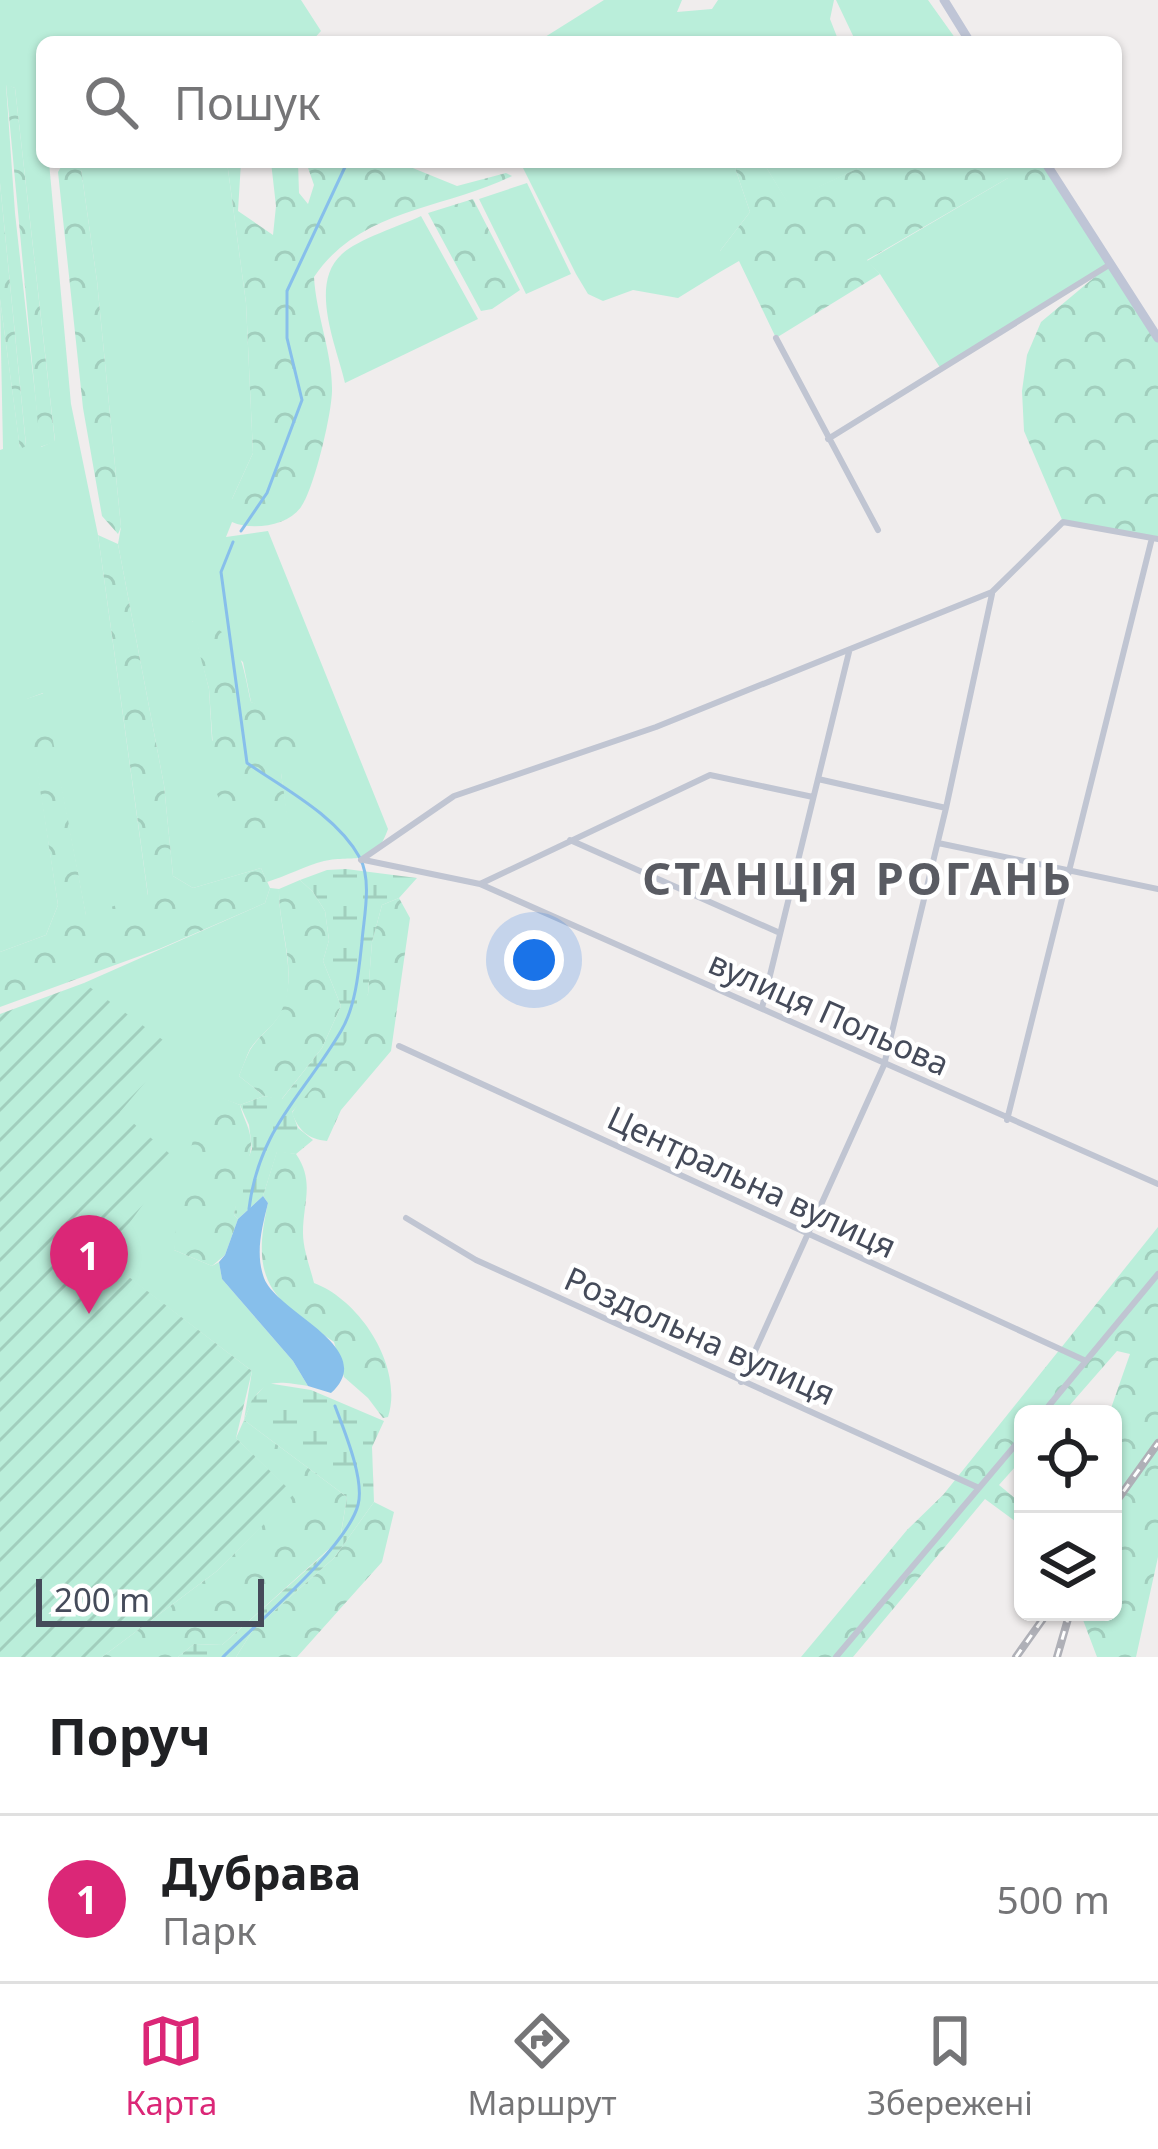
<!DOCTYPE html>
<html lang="uk">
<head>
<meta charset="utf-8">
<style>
	:root { --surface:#fff; --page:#f6f6f6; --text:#202124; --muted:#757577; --line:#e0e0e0; --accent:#db2777 }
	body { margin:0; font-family:"Noto Sans",sans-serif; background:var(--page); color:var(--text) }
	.controls { position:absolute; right:36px; bottom:36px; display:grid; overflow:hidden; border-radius:18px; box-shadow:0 3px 9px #0004 }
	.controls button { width:108px; height:108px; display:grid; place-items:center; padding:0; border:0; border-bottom:3px solid var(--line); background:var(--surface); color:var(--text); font:60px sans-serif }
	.scale { position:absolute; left:36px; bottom:30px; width:228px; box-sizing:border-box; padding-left:12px; border:6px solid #454b5a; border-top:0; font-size:33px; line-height:42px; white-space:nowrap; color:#454b5a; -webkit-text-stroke:9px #fff; paint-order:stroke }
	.you { position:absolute; left:534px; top:960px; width:42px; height:42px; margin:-30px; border:9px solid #fff; border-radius:50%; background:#1a73e8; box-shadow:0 0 0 18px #1a73e833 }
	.badge { display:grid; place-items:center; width:78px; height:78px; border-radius:50%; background:var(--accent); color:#fff; font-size:39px; font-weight:700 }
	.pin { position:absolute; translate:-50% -99px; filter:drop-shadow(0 3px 6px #0008) }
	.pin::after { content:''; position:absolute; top:63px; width:42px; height:36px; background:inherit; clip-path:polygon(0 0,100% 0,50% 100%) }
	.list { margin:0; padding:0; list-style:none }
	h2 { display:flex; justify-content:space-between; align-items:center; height:156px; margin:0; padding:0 48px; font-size:51px }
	h2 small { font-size:39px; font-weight:400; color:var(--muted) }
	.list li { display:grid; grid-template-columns:78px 1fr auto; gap:36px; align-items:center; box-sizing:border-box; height:168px; padding:0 48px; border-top:3px solid var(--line) }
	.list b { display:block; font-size:45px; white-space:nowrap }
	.list p { margin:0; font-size:39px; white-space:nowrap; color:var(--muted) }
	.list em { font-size:39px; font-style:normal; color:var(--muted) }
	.icon { flex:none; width:66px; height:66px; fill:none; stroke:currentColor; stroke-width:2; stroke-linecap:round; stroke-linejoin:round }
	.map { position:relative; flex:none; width:1158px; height:1657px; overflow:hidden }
	.search { position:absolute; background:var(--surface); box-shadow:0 3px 9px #0004; left:36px; right:36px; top:36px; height:132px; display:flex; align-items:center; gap:30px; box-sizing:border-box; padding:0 42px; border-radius:18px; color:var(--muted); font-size:45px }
	.sheet { height:324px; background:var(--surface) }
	nav { display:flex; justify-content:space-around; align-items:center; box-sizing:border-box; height:168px; border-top:3px solid var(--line); background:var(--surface); font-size:33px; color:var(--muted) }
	nav a { display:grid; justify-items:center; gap:6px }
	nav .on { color:var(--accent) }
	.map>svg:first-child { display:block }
	.green { fill:#baeeda; fill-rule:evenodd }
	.forest { fill:url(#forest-crowns) }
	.wetland { fill:url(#wetland-marsh) }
	.garden { fill:url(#garden-furrows) }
	.water { fill:#87bfeb }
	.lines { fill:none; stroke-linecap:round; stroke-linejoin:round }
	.stream { stroke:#87bfeb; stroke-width:3 }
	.street { stroke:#c0c5d2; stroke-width:6 }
	.secondary { stroke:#bfc5d6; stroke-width:9 }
	.rail-casing { stroke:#afb0b7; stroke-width:8 }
	.rail { stroke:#fff; stroke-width:3; stroke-dasharray:9; stroke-linecap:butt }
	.labels { text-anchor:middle; stroke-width:9; stroke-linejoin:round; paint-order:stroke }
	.street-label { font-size:33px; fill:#454b5a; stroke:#fff }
	.district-label { font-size:45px; font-weight:bold; letter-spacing:3px; fill:#595b62; stroke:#fff }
</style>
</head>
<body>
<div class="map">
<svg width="1158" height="1657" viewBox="0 0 1158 1657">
	<defs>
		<pattern id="forest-crowns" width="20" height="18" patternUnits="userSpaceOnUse" patternTransform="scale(3)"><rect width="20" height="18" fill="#baeeda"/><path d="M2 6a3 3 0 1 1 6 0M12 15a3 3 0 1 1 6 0" fill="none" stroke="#a1cebd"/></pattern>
		<pattern id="wetland-marsh" width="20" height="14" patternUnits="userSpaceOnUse" patternTransform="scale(3)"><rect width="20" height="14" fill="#baeeda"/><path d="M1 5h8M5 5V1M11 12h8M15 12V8" fill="none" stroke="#a1cebd"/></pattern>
		<pattern id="garden-furrows" width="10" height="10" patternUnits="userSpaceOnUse" patternTransform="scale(3)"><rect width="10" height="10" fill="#baeeda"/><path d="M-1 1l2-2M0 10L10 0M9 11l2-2" fill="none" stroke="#a1cebd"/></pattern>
	</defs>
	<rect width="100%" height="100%" fill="#f0eded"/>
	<path class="green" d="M 0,0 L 301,0 L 321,31 L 311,42 L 42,42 L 42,162 L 49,162 L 71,404 L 98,535 L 148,896 L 86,916 L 43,693 L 27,699 L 58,905 L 46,935 L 0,952 L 0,450 L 3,449 L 0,299 L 20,448 L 26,445 L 0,183 ZM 6,85 L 15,88 L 55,441 L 41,447 L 15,213 Z
		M 604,0 L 682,0 L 677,12 L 712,9 L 718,0 L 834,0 L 830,19 L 839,42 L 537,42 Z
		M 836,0 L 928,0 L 958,42 L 856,42 Z
		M 80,162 L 227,162 L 246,303 L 253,453 L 232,499 L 232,522 L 226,537 L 268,531 L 388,829 C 374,869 355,854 324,861 C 305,866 286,876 267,882 L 261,868 L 193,888 L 173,876 L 164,785 L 118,544 L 121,527 L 97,281 ZM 192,621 L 243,662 L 251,702 L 273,713 L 289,833 L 212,740 L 209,689 Z
		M 520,162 L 733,162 L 750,212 L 720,251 L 720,272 L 678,298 L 633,290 L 603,301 L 588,294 L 576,274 Z
		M 763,162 L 872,162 L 787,202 Z
		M 1008,178 L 1055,179 L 1109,265 L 941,369 L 880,274 L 867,261 Z
		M 527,183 L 571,274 L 526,294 L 479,199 Z
		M 421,216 L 478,319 L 345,383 C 337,347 308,284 342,254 C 358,239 400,226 421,216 Z
		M 270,888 L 279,889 C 278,926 296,967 285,1004 C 278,1025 261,1032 250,1049 C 246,1057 243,1067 239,1076 L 264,1096 L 240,1105 L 218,1097 L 196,1136 L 174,1250 L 212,1266 L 219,1262 L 222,1279 L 293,1361 L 308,1386 C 268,1379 260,1380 244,1420 L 252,1371 L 103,1258 L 120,1112 L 84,983 L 265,903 Z"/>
	<path class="forest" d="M 6,84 L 15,88 L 55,442 L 40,447 Z
		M 64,162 L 80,162 L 97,281 L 121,527 L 118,534 L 102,516 L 83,408 L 58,172 Z
		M 227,162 L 241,162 L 238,211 L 273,235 L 276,206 L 271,162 L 298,162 L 299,193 L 308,204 L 314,185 L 306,162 L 398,162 L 457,186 L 506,173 L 512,176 C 445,209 359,209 314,277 C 316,314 332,352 332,388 C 333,410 314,490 301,507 C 288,526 252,531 232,522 L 232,499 L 253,453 L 246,303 Z
		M 733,162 L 763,162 L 787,201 L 872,162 L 1045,162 L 1055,179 L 1027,191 L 1008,178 L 867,260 L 880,274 L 776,338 L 739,261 L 720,272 L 720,251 L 750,212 Z
		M 0,183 L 26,446 L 20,449 L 0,299 Z
		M 473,199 L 520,290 L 492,309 L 481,311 L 428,213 Z
		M 1109,265 L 1158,338 L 1158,539 L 1063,522 L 1024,431 L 1022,391 L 1027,355 L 1041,322 Z
		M 98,535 L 118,544 L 164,785 L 173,876 L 193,888 L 261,868 L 270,888 L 265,903 L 159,949 L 0,1007 L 0,952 L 46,935 L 58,905 L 26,699 L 44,693 L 86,915 L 148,895 Z
		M 191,621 C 239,627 242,660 251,702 L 302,721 L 309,754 L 281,773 L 290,833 L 233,829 L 216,792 L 209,689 Z
		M 300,880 L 313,892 L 325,911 L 329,940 L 323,961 L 341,1006 L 322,1048 L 281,1100 L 264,1096 L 239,1076 C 242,1068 246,1058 250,1050 C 261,1032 278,1025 284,1004 C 297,967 278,926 279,889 Z
		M 399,898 L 410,918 L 391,1051 L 341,1110 L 327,1141 C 308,1139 299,1131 292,1113 L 368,994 L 372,942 L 382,905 Z
		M 218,1096 L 240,1105 C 243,1119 251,1128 251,1144 C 251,1160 238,1195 234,1215 L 238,1219 L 225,1255 L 212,1266 L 174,1250 C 178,1206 186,1128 218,1096 Z
		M 277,1151 L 296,1154 C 315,1182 303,1202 303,1233 C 303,1249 310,1267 314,1283 C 360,1300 404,1367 388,1417 L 383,1418 L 368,1398 L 344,1377 L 334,1342 C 271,1298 250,1282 268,1203 L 263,1196 Z
		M 1158,1227 L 1158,1557 L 1136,1657 L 1097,1657 L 1080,1612 L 1113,1612 L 1113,1414 L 1109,1414 L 1130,1354 L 1117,1351 L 1062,1414 L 1023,1414 L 1023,1458 L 999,1485 L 1023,1505 L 1023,1527 L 985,1499 L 853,1657 L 801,1657 L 907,1530 L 943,1495 Z
		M 244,1420 L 347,1497 L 340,1539 L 222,1645 L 194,1644 L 178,1657 L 102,1657 L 217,1571 L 293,1494 L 236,1438 Z
		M 374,1502 L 394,1512 L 382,1562 L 297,1657 L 236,1657 L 253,1630 L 334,1558 Z"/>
	<path class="wetland" d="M 346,869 L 417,878 L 399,898 L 382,905 L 372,942 L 368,994 L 352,1033 L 329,1068 L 292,1112 L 298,1128 L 313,1140 L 296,1154 L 277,1152 L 263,1196 L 238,1219 L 234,1215 L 240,1178 L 252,1149 L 249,1125 L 240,1105 L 264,1096 L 282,1099 L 322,1048 L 341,1006 L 323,961 L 329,940 L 325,911 L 313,892 L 300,880 L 327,870 Z
		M 267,1383 L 311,1390 L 384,1421 L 372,1447 L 374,1502 L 334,1558 L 253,1630 L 236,1657 L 178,1657 L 194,1644 L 222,1645 L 340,1540 L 347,1497 L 244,1420 L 252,1400 Z"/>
	<path class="garden" d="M 84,983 L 174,1048 L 120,1112 L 176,1159 L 104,1258 L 252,1371 L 236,1438 L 294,1494 L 217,1571 L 102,1657 L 0,1657 L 0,1014 Z"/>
	<path class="water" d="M 263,1196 L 268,1203 C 262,1228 255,1253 264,1278 C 277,1313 380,1348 331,1393 L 308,1386 L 293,1361 L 222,1279 L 219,1262 L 225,1255 L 238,1219 Z"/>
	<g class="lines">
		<path class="stream" d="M 241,531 L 267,493 L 302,400 L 287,338 L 287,291 L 345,167
			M 233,542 L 221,572 L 247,763 C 285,789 337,816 360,858 C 372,881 364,916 362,941 C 359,969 356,1006 341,1031 C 303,1096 259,1128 249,1209
			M 223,1657 C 257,1623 347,1547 358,1505 C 365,1480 344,1430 335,1406"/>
		<path class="street" d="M 776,338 L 878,530
			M 828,439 L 1109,265
			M 818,779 L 946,808
			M 570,840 L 780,933
			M 938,843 L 1158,889
			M 361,860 L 454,796 L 656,727 L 992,592 L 1063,522 L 1158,539
			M 364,860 L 480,884 L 1158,1184
			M 480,884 L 710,775 L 813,797
			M 762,1008 L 849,652
			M 399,1046 L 1086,1361
			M 1007,1120 L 1152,538
			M 406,1218 L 476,1260 L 979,1488
			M 741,1382 L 884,1065 L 946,808 L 992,594
			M 1042,1414 L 1158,1274
			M 836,1657 L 1023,1436"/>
		<path class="secondary" d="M 944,0 L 970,42
			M 1045,162 L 1158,338"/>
		<defs>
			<path id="rail" d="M 1113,1506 L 1158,1443
				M 1016,1657 L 1048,1612
				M 1057,1657 L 1070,1612"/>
		</defs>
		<use href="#rail" class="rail-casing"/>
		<use href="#rail" class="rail"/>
	</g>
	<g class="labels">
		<g class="street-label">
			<text transform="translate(829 1013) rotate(24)" y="12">вулиця Польова</text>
			<text transform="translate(752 1182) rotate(25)" y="12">Центральна вулиця</text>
			<text transform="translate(700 1336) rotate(24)" y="12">Роздольна вулиця</text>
		</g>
		<g class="district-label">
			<text x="858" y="895">СТАНЦІЯ РОГАНЬ</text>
		</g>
	</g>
</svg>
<div class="controls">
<button><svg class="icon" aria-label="locate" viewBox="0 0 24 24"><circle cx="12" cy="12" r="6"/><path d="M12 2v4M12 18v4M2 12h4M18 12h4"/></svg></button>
<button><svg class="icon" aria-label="layers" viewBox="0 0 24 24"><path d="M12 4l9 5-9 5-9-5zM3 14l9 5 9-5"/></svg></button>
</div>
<div class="scale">200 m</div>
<div class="you"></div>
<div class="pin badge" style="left:89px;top:1314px">1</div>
<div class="search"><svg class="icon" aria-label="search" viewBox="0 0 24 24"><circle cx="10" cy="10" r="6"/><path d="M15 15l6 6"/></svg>Пошук</div>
</div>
<section class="sheet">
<h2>Поруч<small></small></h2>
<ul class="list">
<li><span class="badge">1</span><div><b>Дубрава</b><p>Парк</p></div><em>500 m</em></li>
</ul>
</section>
<nav>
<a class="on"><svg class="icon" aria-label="map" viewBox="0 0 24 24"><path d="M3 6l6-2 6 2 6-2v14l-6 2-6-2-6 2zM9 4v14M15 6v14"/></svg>Карта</a>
<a><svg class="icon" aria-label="directions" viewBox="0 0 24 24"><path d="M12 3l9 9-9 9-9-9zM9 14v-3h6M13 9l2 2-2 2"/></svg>Маршрут</a>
<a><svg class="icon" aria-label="saved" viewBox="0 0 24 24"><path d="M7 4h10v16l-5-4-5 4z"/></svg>Збережені</a>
</nav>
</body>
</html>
